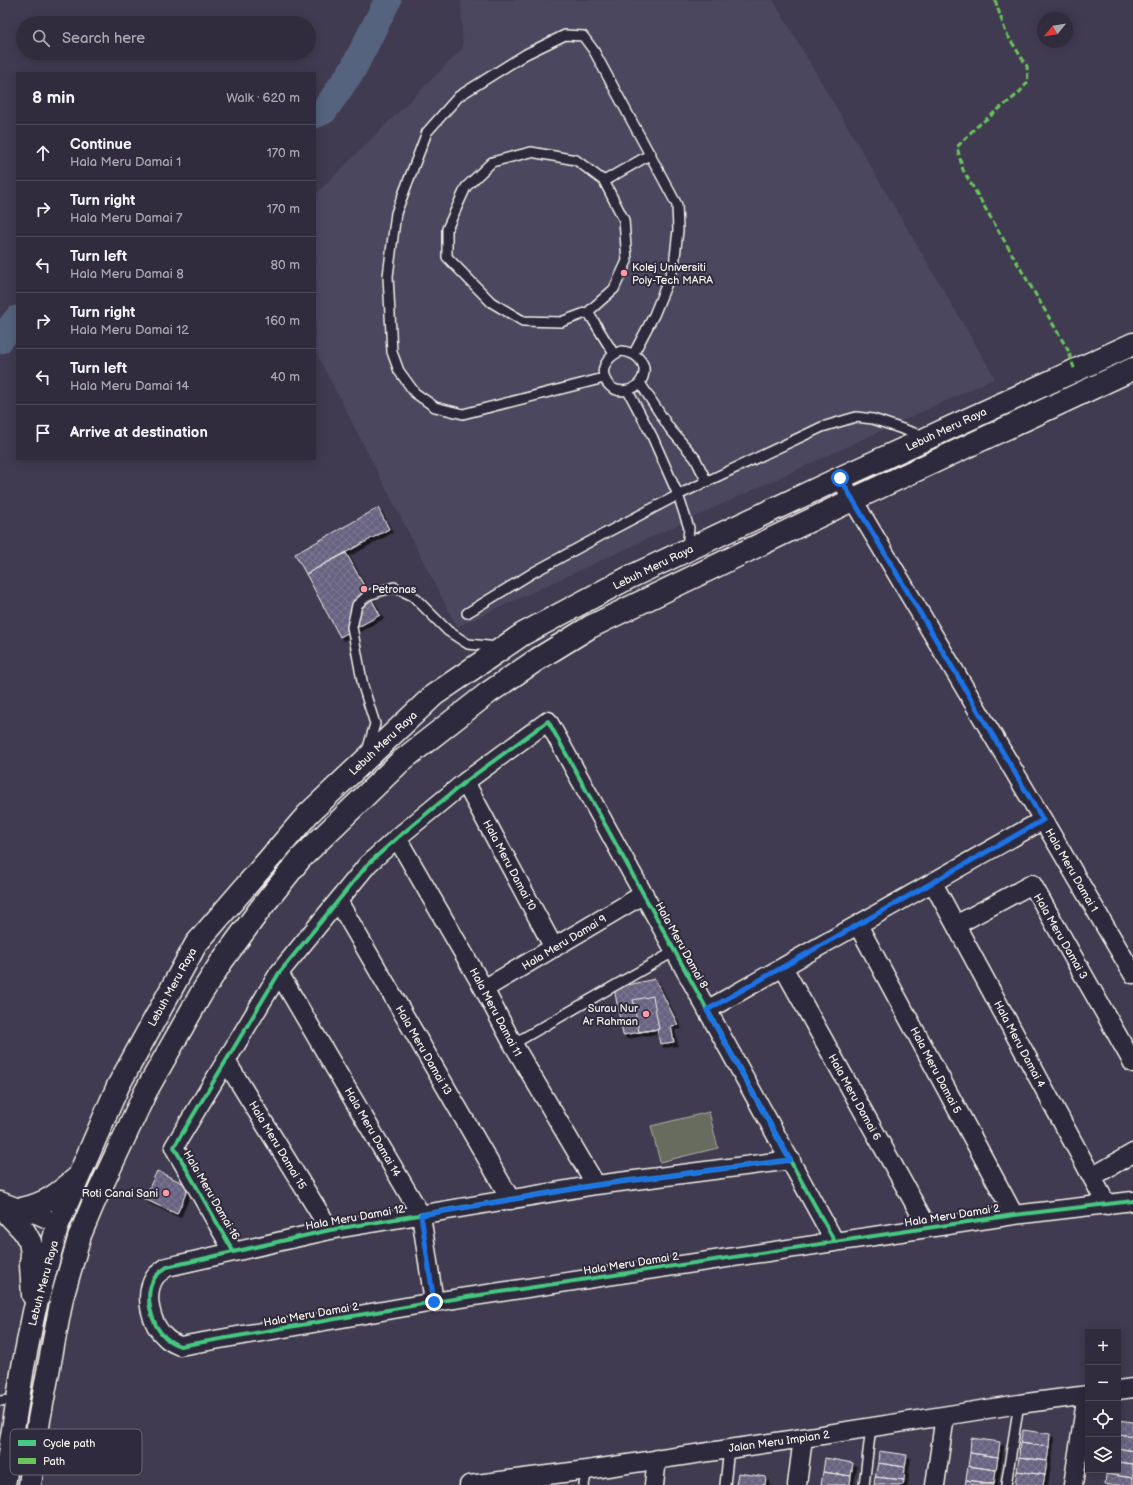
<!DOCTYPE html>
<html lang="en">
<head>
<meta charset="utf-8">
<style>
	:root { --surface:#302c3d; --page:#3c3848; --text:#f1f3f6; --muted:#a8a7b0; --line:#4b4857 }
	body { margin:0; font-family:"Balsamiq Sans",sans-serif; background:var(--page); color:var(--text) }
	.controls { position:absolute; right:12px; bottom:12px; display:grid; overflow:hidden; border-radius:0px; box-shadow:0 2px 10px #0003 }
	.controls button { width:36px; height:36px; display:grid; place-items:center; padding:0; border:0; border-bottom:1px solid var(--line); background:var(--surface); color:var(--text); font:20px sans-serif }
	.compass { position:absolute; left:1037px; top:12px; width:36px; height:36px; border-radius:50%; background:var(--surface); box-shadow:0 2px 10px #0003; rotate:240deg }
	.stop { position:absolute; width:12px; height:12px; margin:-9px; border:3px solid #1a73e8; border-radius:50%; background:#fff }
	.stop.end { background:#1a73e8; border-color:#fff; box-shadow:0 1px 4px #0008 }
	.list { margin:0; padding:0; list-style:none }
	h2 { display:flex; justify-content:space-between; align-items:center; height:52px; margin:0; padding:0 16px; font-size:17px }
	h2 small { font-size:13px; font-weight:400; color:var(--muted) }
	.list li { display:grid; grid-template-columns:26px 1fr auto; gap:12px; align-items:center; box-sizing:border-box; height:56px; padding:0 16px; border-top:1px solid var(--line) }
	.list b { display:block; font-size:15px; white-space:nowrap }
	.list p { margin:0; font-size:13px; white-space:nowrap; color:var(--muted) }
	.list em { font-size:13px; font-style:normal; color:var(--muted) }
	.icon { flex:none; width:22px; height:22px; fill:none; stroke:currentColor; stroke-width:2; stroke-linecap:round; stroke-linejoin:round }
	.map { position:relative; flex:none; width:1133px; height:1485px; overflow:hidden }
	.search { position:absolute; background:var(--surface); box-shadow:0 2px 10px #0003; left:16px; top:16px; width:300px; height:44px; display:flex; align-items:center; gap:10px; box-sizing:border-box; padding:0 14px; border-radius:22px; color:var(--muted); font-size:15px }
	.panel { position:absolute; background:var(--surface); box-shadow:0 2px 10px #0003; left:16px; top:72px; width:300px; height:388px; border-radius:0px }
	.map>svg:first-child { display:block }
	.built { fill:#4c475f }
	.pitch { fill:#676c5e; stroke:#aeaea3 }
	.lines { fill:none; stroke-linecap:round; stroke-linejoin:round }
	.river { stroke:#54637e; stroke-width:27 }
	.building { fill:url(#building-cross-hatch); stroke:#f4f1e8; filter:url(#shadow) }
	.lane-casing { stroke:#f4f1e8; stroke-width:12 }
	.street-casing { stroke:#f4f1e8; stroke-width:21 }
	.secondary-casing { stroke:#f4f1e8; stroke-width:25 }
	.lane { stroke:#2f2a3d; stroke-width:9 }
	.street { stroke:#2f2a3d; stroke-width:18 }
	.secondary { stroke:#2f2a3d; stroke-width:22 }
	.quiet { stroke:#6ac65a; stroke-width:3; stroke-dasharray:6 3; stroke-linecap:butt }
	.cycleway-casing { stroke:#2f2a3d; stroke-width:6 }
	.cycleway { stroke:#46c982; stroke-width:4 }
	.route { stroke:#1a73e8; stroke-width:5 }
	.poi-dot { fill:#ff9aa2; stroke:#2f2a3d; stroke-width:1.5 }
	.labels { text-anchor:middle; stroke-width:4; stroke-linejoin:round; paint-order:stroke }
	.poi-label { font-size:11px; fill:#f4f1e8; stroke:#2f2a3d; text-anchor:start }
	.street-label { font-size:11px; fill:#f4f1e8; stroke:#2f2a3d }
	.key { fill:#2f2a3d; stroke:#6a6670; stroke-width:1 }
	.key-label { font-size:11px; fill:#f4f1e8 }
</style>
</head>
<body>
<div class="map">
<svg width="1133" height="1485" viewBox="0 0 1133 1485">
	<defs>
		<pattern id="building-cross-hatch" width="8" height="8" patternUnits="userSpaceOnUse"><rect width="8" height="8" fill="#686381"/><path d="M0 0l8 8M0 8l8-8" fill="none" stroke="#7e7a93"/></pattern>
		<filter id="shadow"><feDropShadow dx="3.5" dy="3.5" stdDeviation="0" flood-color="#0009"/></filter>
	</defs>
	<rect width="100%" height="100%" fill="#403b51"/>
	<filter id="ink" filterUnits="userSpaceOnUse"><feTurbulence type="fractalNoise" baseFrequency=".025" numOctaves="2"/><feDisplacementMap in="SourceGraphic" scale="8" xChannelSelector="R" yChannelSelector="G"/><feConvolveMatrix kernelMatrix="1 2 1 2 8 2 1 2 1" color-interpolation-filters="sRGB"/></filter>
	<g filter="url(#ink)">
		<path class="built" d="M 461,0 L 773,0 L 995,378 L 457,627 L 315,350 L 315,195 L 463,48 Z"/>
		<path class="pitch" d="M 709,1112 L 718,1148 L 660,1162 L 651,1126 Z"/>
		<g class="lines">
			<path class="river" d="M 315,115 L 324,111 L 353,69 L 388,0
				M 0,340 L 17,319"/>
		</g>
		<path class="building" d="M 378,508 L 389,529 L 306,574 L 295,554 Z
			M 346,553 L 380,615 L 340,637 L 306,574 Z
			M 655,979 L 678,1025 L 671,1026 L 674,1042 L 660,1044 L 657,1029 L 623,1035 L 614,988 Z
			M 653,996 L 659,1029 L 639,1032 L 633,1000 Z
			M 157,1171 L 189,1186 L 177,1214 L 144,1199 Z
			M 1118,1420 L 1133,1422 L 1133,1436 L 1118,1434 Z
			M 1023,1430 L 1050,1434 L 1049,1447 L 1020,1443 Z
			M 1118,1434 L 1133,1436 L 1133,1451 L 1118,1448 Z
			M 971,1438 L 1000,1442 L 998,1457 L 970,1453 Z
			M 1020,1443 L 1049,1447 L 1047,1461 L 1019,1457 Z
			M 1118,1448 L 1133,1451 L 1133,1464 L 1118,1462 Z
			M 879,1451 L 907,1455 L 905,1467 L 878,1463 Z
			M 970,1453 L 998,1457 L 996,1470 L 968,1466 Z
			M 1019,1457 L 1047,1461 L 1045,1475 L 1017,1471 Z
			M 825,1458 L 853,1463 L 851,1476 L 823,1472 Z
			M 1118,1462 L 1133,1464 L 1133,1478 L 1106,1474 L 1107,1470 L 1118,1470 Z
			M 878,1463 L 905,1467 L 904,1480 L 875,1477 Z
			M 968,1466 L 996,1470 L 994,1484 L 966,1480 Z
			M 1017,1471 L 1045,1475 L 1043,1485 L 1015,1485 Z
			M 823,1472 L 851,1476 L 850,1485 L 821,1485 Z
			M 738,1473 L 766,1477 L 765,1485 L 736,1485 Z
			M 1106,1474 L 1133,1478 L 1133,1485 L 1105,1485 Z
			M 875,1477 L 904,1480 L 903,1485 L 874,1485 Z
			M 966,1480 L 994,1484 L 994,1485 L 965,1485 Z"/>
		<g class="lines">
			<defs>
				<path id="lane" d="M 531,152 L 576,160 L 604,181 L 624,220 L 627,261 L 614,289 L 588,312 L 561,322 L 523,321 L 491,302 L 447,257 L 447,229 L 466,187 L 492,162 Z
					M 604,181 L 651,154
					M 588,312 L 614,354
					M 621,351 C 635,352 648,362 643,377 C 636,394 612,396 605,379 C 599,366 611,355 621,351 Z
					M 604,378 L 463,414 L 435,407 L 415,393 L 399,371 L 392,352 L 388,276 L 396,213 L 427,132 L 459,96 L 526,54 L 565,35 L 583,36 L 594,51 L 677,205 L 678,230 L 674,266 L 654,315 L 634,353
					M 640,383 L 670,429 L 695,458 L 707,482
					M 628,391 L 652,436 L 678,495 L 689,528 L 687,548
					M 467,613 L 534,572 L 602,535 L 678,495 L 822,427 L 856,417 L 873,419 L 923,436
					M 367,751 L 375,724 L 363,686 L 352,627 L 357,605 L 368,595 L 394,587 L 413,596 L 448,631 L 468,644 L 498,647
					M 513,1044 L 675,951
					M 0,1401 L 17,1399
					M 584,1485 L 587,1470
					M 725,1485 L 729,1448
					M 864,1485 L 871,1427
					M 1006,1485 L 1019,1404"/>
				<path id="street" d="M 840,478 L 1043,820 L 1133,974
					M 465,782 L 554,948
					M 397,838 L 484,989 L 513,1044 L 596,1185
					M 933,883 L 1107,1205
					M 338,901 L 511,1200
					M 858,925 L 1014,1215
					M 956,925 L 1032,884 L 1133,1063
					M 783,967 L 928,1228
					M 279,973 L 421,1215 L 434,1302
					M 484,989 L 644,894
					M 707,1010 L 1043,820
					M 226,1061 L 330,1230
					M 791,1160 L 596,1185 L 330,1230 L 167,1267 C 163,1270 158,1273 155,1277 C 143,1295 151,1325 166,1338 C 170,1342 175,1344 180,1346 L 434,1302 L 1014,1215 L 1133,1201
					M 1092,1177 L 1133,1153
					M 0,1201 L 41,1216 L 58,1224
					M 233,1251 L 174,1147 L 279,973 L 368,864 L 397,838 L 465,782 L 548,721 L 835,1242
					M 1118,1390 L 1133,1388
					M 469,1485 L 587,1470 L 803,1438 L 1019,1404 L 1088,1395
					M 654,1485 L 657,1459
					M 797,1485 L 803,1438
					M 935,1485 L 945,1416
					M 1073,1485 L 1087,1395"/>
				<path id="secondary" d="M 22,1209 C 47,1203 57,1195 77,1178
					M 9,1215 L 24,1231 L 30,1242 L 32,1253 L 31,1265 L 33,1295
					M 4,1485 L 23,1367 L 34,1312 L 58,1224 L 118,1086 L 196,944 L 308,814 L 434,695 L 523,634 L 630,577 L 840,478 L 1133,344
					M 30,1485 L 39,1420 L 62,1298 L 80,1235 L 93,1204 L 146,1091 L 201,994 L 222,961 L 261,908 L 301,858 L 400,762 L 488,693 L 538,659 L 590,627 L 852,500 L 1133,369"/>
			</defs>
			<use href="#lane" class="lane-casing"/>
			<use href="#street" class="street-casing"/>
			<use href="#secondary" class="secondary-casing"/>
			<use href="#lane" class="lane"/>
			<use href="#street" class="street"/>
			<use href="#secondary" class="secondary"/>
			<path class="quiet" d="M 995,0 L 1006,33 L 1027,66 L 1028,82 L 1018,94 L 975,128 L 957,147 L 963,170 L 1068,350 L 1075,371"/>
			<defs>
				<path id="cycleway" d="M 791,1160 L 596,1185 L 330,1230 L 167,1267 C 163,1270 158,1273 155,1277 C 143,1295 151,1325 166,1338 C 170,1342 175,1344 180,1346 L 434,1302 L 1014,1215 L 1133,1201
					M 233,1251 L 174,1147 L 279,973 L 368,864 L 397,838 L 465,782 L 548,721 L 835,1242"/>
			</defs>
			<use href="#cycleway" class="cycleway-casing"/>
			<use href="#cycleway" class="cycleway"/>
		</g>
	</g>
	<g class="lines" filter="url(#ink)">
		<path class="route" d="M 434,1302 L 421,1215 L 596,1185 L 790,1160 L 707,1010 L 1043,820 L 840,478"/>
	</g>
	<g class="poi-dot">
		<circle cx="624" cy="273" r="4"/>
		<circle cx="364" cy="589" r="4"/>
		<circle cx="646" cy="1014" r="4"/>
		<circle cx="166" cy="1193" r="4"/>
	</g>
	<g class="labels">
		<g class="poi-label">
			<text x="632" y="271">Kolej Universiti<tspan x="632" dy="13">Poly-Tech MARA</tspan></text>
			<text x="372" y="593">Petronas</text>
			<text x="638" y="1012" text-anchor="end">Surau Nur<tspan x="638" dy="13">Ar Rahman</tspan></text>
			<text x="158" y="1197" text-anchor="end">Roti Canai Sani</text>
		</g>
		<g class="street-label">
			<text transform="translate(946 429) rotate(-25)" y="4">Lebuh Meru Raya</text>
			<text transform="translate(653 567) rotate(-26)" y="4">Lebuh Meru Raya</text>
			<text transform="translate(383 743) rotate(-43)" y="4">Lebuh Meru Raya</text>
			<text transform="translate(510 865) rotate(62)" y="4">Hala Meru Damai 10</text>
			<text transform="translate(1072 870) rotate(60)" y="4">Hala Meru Damai 1</text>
			<text transform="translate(1061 936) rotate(60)" y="4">Hala Meru Damai 3</text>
			<text transform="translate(564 942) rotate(-31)" y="4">Hala Meru Damai 9</text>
			<text transform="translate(682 945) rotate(61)" y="4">Hala Meru Damai 8</text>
			<text transform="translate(172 987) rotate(-61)" y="4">Lebuh Meru Raya</text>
			<text transform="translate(496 1012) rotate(62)" y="4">Hala Meru Damai 11</text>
			<text transform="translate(1020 1044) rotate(62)" y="4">Hala Meru Damai 4</text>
			<text transform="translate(424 1050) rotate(60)" y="4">Hala Meru Damai 13</text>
			<text transform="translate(936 1070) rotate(62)" y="4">Hala Meru Damai 5</text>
			<text transform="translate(855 1097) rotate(61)" y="4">Hala Meru Damai 6</text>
			<text transform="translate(373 1132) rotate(60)" y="4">Hala Meru Damai 14</text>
			<text transform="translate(278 1145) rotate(59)" y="4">Hala Meru Damai 15</text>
			<text transform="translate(212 1195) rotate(60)" y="4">Hala Meru Damai 16</text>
			<text transform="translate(952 1215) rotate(-9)" y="4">Hala Meru Damai 2</text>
			<text transform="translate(355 1217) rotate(-10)" y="4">Hala Meru Damai 12</text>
			<text transform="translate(631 1263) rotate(-9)" y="4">Hala Meru Damai 2</text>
			<text transform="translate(43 1283) rotate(-75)" y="4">Lebuh Meru Raya</text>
			<text transform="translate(311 1314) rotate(-10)" y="4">Hala Meru Damai 2</text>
			<text transform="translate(779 1441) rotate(-8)" y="4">Jalan Meru Impian 2</text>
		</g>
	</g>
	<rect x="10" y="1429" width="132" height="46" rx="6" class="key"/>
	<rect x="18" y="1440" width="18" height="6" fill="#46c982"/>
	<rect x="18" y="1458" width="18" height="6" fill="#6ac65a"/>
	<g class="key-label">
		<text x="43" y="1447">Cycle path</text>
		<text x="43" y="1465">Path</text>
	</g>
</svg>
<div class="controls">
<button>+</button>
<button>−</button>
<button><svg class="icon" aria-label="locate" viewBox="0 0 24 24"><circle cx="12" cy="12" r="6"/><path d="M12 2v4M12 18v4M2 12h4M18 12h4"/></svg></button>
<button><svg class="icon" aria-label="layers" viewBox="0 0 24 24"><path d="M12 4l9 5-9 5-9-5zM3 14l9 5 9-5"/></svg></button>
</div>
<svg class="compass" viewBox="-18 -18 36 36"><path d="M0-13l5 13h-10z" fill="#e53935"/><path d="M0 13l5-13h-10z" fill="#a8a7b0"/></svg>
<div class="stop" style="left:840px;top:478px"></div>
<div class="stop end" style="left:434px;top:1302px"></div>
<div class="search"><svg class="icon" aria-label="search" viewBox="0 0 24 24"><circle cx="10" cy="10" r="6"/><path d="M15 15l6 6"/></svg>Search here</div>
<section class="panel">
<h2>8 min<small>Walk · 620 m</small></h2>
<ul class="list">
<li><svg class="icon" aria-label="ahead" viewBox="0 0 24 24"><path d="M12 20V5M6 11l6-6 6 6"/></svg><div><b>Continue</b><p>Hala Meru Damai 1</p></div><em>170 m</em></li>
<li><svg class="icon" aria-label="right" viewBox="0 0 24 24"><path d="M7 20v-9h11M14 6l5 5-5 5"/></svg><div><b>Turn right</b><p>Hala Meru Damai 7</p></div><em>170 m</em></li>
<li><svg class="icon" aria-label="left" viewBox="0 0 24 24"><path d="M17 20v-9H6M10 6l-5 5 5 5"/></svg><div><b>Turn left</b><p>Hala Meru Damai 8</p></div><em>80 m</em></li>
<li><svg class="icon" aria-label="right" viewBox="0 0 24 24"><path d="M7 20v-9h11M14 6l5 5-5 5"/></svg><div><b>Turn right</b><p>Hala Meru Damai 12</p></div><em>160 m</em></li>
<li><svg class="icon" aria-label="left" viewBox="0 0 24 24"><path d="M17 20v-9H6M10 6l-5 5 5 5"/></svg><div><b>Turn left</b><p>Hala Meru Damai 14</p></div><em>40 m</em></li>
<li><svg class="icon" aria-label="arrive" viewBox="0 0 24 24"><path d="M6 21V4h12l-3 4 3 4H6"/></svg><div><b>Arrive at destination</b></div></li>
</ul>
</section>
</div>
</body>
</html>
